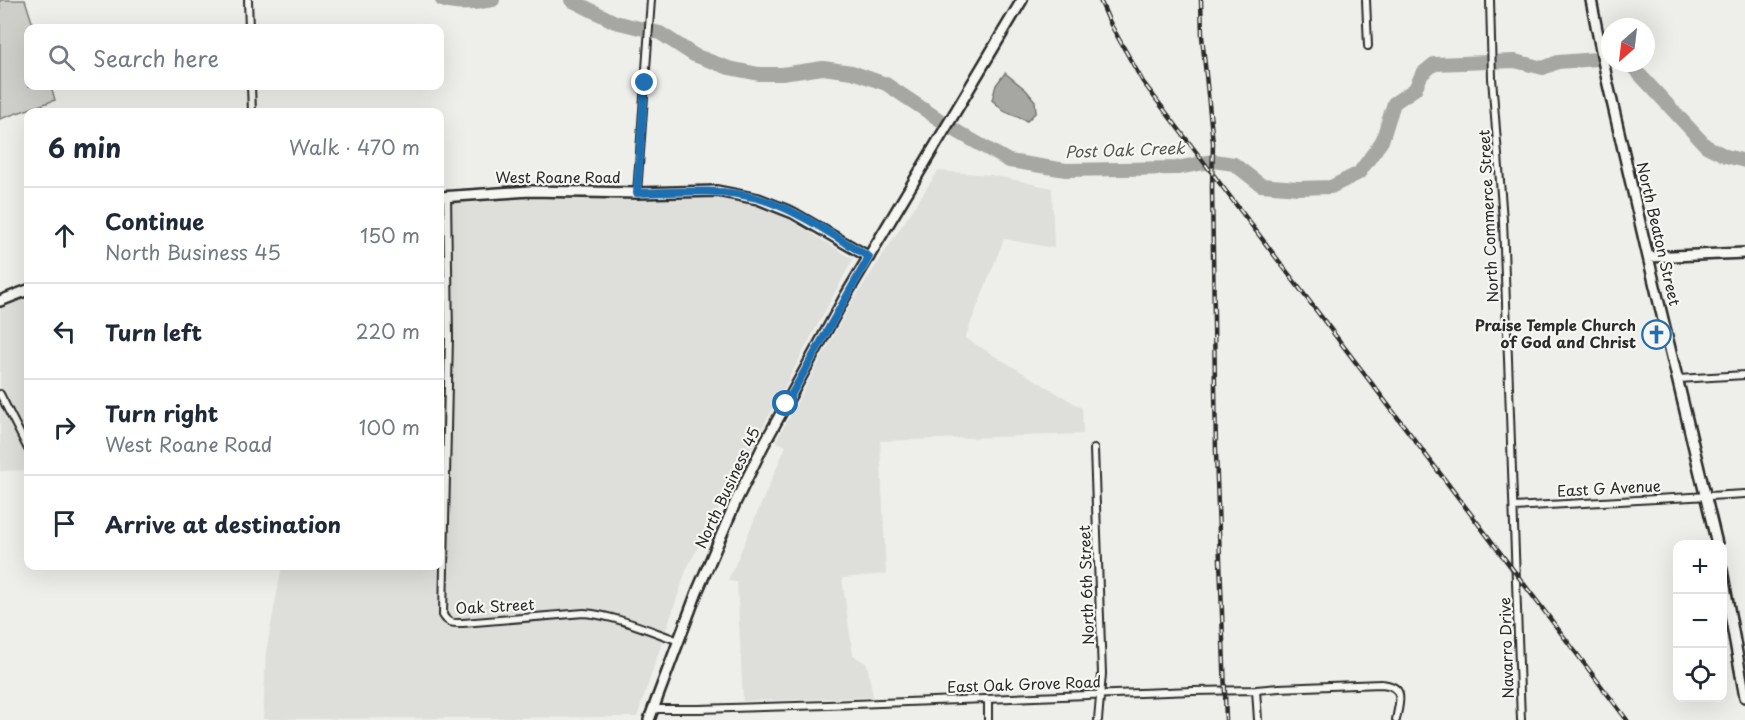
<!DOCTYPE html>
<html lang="en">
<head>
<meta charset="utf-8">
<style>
	:root { --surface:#fff; --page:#f6f6f7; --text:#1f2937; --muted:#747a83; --line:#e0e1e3 }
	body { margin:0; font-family:"Playpen Sans",sans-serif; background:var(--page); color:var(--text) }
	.controls { position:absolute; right:18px; bottom:18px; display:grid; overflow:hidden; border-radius:12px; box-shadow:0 6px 24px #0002 }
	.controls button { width:54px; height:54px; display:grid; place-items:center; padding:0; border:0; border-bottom:2px solid var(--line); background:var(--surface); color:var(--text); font:30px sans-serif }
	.compass { position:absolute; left:1601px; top:18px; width:54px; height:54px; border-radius:50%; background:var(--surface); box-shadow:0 6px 24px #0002; rotate:208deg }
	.stop { position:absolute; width:18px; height:18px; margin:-14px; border:4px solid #1f6fb2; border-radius:50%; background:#fff }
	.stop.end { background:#1f6fb2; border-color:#fff; box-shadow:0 2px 6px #0008 }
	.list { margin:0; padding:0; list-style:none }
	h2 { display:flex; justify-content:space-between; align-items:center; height:78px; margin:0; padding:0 24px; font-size:26px }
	h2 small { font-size:20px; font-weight:400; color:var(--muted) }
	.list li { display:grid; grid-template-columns:39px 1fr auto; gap:18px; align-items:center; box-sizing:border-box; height:96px; padding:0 24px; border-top:2px solid var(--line) }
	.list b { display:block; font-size:22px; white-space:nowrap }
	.list p { margin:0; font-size:20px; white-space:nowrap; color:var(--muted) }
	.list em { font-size:20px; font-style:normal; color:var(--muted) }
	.icon { flex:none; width:33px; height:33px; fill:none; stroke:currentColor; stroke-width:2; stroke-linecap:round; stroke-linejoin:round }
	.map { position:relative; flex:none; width:1745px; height:720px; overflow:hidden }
	.search { position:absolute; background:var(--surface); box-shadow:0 6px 24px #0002; left:24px; top:24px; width:420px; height:66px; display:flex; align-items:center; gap:15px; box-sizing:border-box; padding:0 21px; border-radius:12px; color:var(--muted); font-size:22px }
	.panel { position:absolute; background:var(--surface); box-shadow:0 6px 24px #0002; left:24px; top:108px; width:420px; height:462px; border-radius:12px }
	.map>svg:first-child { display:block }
	.built { fill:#dededb }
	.green { fill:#cececa; stroke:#7c7c7a; stroke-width:1.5 }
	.water { fill:#a6a6a3; stroke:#757573; stroke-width:1.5 }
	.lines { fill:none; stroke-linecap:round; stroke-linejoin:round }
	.river { stroke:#a6a6a3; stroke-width:14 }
	.street-casing { stroke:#2b2b2b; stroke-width:10 }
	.secondary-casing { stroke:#2b2b2b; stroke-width:14 }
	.primary-casing { stroke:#2b2b2b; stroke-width:14 }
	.street { stroke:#f6f6f2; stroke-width:6 }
	.secondary { stroke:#f6f6f2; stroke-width:9 }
	.primary { stroke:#f6f6f2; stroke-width:9 }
	.rail-casing { stroke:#2b2b2b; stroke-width:4.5 }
	.rail { stroke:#f6f6f2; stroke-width:2; stroke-dasharray:7; stroke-linecap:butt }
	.route { stroke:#1f6fb2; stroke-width:8 }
	.labels { text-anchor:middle; stroke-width:4.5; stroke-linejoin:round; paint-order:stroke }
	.street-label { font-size:15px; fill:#2b2b2b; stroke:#f6f6f2 }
	.poi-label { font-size:15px; font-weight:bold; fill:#2b2b2b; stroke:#f6f6f2; text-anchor:end }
	.water-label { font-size:16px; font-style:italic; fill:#565655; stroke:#f6f6f2 }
</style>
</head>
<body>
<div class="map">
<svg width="1745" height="720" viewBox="0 0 1745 720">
	<rect width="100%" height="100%" fill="#eeeeea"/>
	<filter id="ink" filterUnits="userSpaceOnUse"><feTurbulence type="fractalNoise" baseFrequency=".0167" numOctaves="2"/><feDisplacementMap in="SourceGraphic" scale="12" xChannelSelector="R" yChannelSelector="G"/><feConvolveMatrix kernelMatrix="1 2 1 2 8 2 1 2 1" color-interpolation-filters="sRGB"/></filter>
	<g filter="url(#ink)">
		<path class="built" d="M 938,171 L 991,175 L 1052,188 L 1054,248 L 1004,239 L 965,338 L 1082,408 L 1083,434 L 880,441 L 886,574 L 842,578 L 853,655 L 867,664 L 873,697 L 743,701 L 737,582 L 728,581 L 786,446 L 776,441 L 852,302 Z
			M 575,196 L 730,199 L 760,206 L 783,216 L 853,259 L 687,568 L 637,717 L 263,719 L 266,652 L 282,566 L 440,566 L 440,202 L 478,199 Z
			M 28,294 L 28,470 L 0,471 L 0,306 Z"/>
		<path class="green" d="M 0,0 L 25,0 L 34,28 L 28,28 L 28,86 L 51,86 L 55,100 L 0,119 Z"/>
		<path class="water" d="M 1005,73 L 1026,90 L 1035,101 L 1036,112 L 1027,121 L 1004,111 L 992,100 L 996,85 Z"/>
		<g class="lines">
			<path class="river" d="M 442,0 C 458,6 476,3 493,0
				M 571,0 L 615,22 L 660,33 L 694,55 L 729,68 L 759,74 L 782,74 L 823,68 L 852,72 L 886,84 L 958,132 L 1009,161 L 1066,170 L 1177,168 L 1214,161 L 1234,164 L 1261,185 L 1298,188 L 1331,187 L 1359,173 L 1382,141 L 1394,103 L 1415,89 L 1422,74 L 1434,64 L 1515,61 L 1543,68 L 1558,62 L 1610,58
				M 1629,63 L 1706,146 L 1726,156 L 1745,161"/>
			<defs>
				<path id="street" d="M 248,0 L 249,28
					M 1366,0 L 1368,46
					M 1490,0 L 1492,78 L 1503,220 L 1521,720
					M 251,86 L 252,112
					M 637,193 L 651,0
					M 447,196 L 449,337 L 443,615 C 448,624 454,623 463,623 L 584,613 C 617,616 648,630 679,641
					M 1678,379 L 1745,375
					M 0,394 L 28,449
					M 1094,449 L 1102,674 L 1098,720
					M 1514,507 L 1745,494
					M 1256,690 L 1258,720
					M 988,699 L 988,720
					M 653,709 L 699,709 L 828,705 L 1193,691 L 1256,690 L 1279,688 L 1381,684 C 1407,686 1399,702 1396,720"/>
				<path id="secondary" d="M 1591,0 L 1607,80 L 1648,257 L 1717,544
					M 440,197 L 530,191 L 637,193 L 717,191 L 758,199 L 793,213 L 869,257
					M 1648,257 L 1745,253
					M 0,301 L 28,290
					M 1722,570 L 1745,697"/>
				<path id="primary" d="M 649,720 L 697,592 L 736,501 L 763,446 L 846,295 L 1022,0"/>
			</defs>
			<use href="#street" class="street-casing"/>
			<use href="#secondary" class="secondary-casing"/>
			<use href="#primary" class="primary-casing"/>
			<use href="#street" class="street"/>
			<use href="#secondary" class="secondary"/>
			<use href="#primary" class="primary"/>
			<defs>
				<path id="rail" d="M 1100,0 L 1111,25 L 1143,82 L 1627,720
					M 1201,0 L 1202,36 L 1213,143 L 1212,187 L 1216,452 L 1226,720"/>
			</defs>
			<use href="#rail" class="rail-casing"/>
			<use href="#rail" class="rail"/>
		</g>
	</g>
	<g class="lines" filter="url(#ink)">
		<path class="route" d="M 645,83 L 637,193 C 677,192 718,188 757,198 C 797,209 834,236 869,257 L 786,404"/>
	</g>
	<defs>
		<symbol id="church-ring" viewBox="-11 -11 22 22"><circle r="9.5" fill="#f6f6f2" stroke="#1f6fb2" stroke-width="1.5"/><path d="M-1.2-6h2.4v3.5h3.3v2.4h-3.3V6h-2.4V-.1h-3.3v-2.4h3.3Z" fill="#1f6fb2"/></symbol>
	</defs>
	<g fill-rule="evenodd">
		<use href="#church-ring" x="1640" y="318" width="33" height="33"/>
	</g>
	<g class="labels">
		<g class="street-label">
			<text x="558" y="183">West Roane Road</text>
			<text transform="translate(1489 216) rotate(-93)" y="5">North Commerce Street</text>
			<text transform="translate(1658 234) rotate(77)" y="5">North Beaton Street</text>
			<text transform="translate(728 488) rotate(-65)" y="5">North Business 45</text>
			<text transform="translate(1609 489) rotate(-3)" y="5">East G Avenue</text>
			<text transform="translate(1087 585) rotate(-92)" y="5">North 6th Street</text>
			<text transform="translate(495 607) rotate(-3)" y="5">Oak Street</text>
			<text transform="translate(1507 648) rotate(-92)" y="5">Navarro Drive</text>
			<text transform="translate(1024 685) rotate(-2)" y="5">East Oak Grove Road</text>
		</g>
		<g class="poi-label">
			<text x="1636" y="331">Praise Temple Church<tspan x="1636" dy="17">of God and Christ</tspan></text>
		</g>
		<g class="water-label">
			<text transform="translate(1125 150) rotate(-2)" y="6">Post Oak Creek</text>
		</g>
	</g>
</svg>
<div class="controls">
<button>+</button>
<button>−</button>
<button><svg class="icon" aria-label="locate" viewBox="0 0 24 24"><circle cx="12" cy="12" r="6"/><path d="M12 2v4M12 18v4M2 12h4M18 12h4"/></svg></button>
</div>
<svg class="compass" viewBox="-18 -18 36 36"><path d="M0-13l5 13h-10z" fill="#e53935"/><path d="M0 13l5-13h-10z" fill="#747a83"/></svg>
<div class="stop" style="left:786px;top:404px"></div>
<div class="stop end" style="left:645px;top:83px"></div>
<div class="search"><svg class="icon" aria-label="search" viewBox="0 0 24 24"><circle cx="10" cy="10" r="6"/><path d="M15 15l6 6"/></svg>Search here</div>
<section class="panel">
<h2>6 min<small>Walk · 470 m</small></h2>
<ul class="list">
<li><svg class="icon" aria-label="ahead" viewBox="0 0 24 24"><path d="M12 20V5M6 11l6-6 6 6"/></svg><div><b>Continue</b><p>North Business 45</p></div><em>150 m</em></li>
<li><svg class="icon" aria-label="left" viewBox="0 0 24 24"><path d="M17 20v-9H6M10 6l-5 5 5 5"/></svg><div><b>Turn left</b></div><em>220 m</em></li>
<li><svg class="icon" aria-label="right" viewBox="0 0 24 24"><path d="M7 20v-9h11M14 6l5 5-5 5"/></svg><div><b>Turn right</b><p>West Roane Road</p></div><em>100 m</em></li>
<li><svg class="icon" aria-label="arrive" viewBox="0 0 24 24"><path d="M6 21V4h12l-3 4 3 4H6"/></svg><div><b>Arrive at destination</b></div></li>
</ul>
</section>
</div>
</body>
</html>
